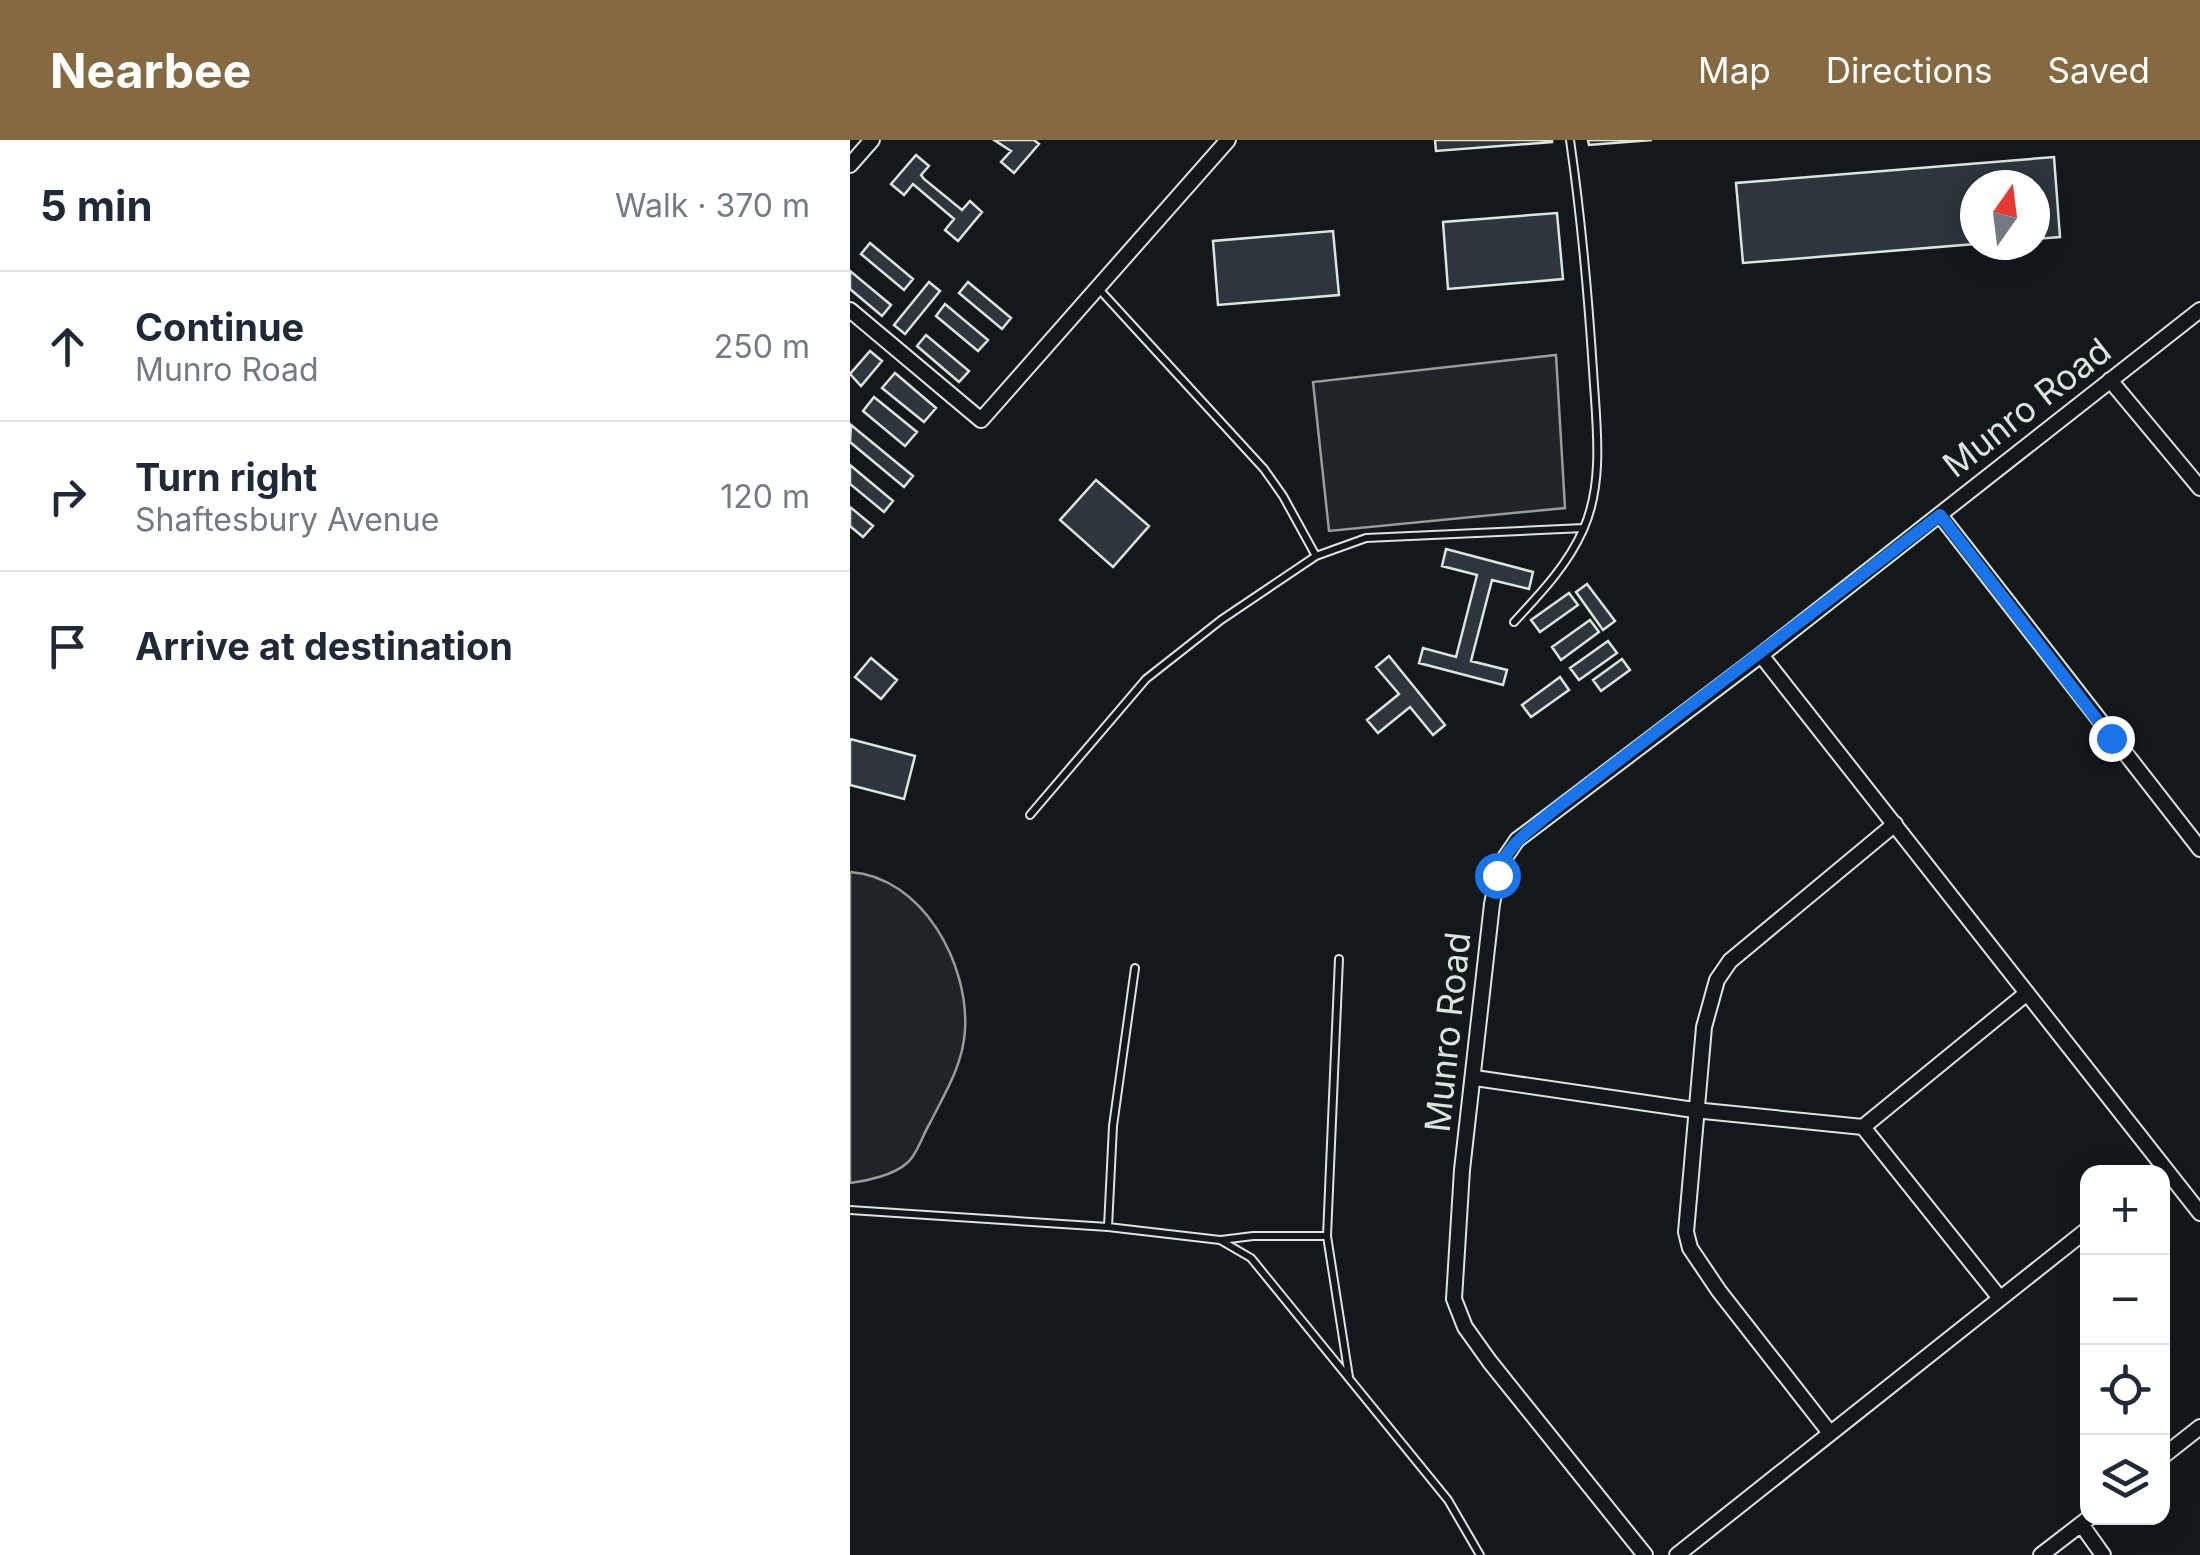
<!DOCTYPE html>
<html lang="en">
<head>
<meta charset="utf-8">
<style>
	:root { --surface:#fff; --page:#f6f6f7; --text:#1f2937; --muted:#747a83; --line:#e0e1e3; --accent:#846941 }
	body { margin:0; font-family:Inter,sans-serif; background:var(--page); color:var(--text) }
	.controls { position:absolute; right:30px; bottom:30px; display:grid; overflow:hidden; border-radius:20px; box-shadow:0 5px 25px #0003 }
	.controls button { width:90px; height:90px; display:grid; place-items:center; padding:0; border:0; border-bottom:2px solid var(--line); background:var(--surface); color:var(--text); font:50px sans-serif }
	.compass { position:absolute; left:1110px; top:30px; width:90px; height:90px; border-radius:50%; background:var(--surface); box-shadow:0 5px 25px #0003; rotate:14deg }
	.stop { position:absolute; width:30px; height:30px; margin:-22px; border:8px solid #1a73e8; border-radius:50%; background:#fff }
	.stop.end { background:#1a73e8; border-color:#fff; box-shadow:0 2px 10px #0008 }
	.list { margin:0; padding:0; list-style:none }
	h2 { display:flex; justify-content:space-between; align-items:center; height:130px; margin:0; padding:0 40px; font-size:42px }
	h2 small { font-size:32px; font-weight:400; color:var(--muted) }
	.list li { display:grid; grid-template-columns:65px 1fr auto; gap:30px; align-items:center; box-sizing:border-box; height:150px; padding:0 40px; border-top:2px solid var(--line) }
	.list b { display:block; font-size:38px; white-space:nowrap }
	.list p { margin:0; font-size:32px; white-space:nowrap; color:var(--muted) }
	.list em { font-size:32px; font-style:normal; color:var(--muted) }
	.icon { flex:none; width:55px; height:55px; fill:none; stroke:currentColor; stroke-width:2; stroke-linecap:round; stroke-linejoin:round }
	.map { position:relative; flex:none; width:1350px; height:1415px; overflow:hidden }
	header { display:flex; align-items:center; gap:60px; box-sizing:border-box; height:140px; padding:0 50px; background:var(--accent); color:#fff }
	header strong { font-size:48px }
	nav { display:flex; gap:55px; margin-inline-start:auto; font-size:35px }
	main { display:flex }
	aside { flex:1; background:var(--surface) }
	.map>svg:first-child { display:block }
	.green { fill:#202428; stroke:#939e99; stroke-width:2.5 }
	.building { fill:#2c363c; stroke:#d8e6dc; stroke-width:2.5 }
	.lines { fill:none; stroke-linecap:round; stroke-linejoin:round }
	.lane-casing { stroke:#d8e6dc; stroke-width:10 }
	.street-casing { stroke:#d8e6dc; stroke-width:18 }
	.lane { stroke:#14181c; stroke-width:6 }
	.street { stroke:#14181c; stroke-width:14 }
	.route { stroke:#1a73e8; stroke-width:12 }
	.labels { text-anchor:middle; stroke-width:8; stroke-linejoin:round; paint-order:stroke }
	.street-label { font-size:35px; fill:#d8e6dc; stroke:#14181c }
</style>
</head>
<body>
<header>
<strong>Nearbee</strong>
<nav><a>Map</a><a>Directions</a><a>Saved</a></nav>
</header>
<main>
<aside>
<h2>5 min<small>Walk · 370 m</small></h2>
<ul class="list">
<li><svg class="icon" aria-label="ahead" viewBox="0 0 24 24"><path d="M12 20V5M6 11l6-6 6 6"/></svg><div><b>Continue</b><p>Munro Road</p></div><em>250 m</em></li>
<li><svg class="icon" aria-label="right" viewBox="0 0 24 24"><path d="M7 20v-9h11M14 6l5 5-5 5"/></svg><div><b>Turn right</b><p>Shaftesbury Avenue</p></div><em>120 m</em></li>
<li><svg class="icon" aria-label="arrive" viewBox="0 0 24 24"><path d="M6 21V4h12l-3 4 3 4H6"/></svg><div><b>Arrive at destination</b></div></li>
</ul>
</aside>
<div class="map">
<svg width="1350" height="1415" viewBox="0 0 1350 1415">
	<rect width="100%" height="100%" fill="#14181c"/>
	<path class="green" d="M 706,215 L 715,368 L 479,391 L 463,242 Z
		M 0,732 C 73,737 119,824 115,890 C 113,925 95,953 80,983 C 73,994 67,1015 57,1023 C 44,1035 17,1041 0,1043 Z"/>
	<path class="building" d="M 144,0 L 184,0 L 189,4 L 164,33 L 151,22 L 161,11 Z
		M 585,0 L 702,0 L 702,2 L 586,11 Z
		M 738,0 L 802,0 L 739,5 Z
		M 66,15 L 79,26 L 71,35 L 74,39 L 112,70 L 120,61 L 132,72 L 108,101 L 95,90 L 104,79 L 63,44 L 54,55 L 41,44 Z
		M 1204,17 L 1210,97 L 1185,99 L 1185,45 L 1125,45 L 1125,104 L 893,123 L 886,43 Z
		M 707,73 L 713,139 L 598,149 L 593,82 Z
		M 483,91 L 489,155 L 368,165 L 363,101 Z
		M 20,103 L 63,139 L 54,150 L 11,114 Z
		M 0,131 L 41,165 L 32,176 L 0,149 Z
		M 79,142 L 90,151 L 55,194 L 44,185 Z
		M 118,142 L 161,178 L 152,189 L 109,153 Z
		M 95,164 L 138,200 L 128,211 L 86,176 Z
		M 76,195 L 119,231 L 109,242 L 67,206 Z
		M 20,211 L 32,221 L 11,246 L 0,234 Z
		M 45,233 L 86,268 L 74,282 L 32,248 Z
		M 24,257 L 67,292 L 55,306 L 13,271 Z
		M 1,285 L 63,336 L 54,347 L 0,302 Z
		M 0,325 L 43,361 L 34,372 L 0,344 Z
		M 246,340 L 299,386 L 263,427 L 210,380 Z
		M 0,367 L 23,386 L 13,397 L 0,386 Z
		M 596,409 L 683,432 L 679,449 L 642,440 L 621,521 L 657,530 L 653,545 L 569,523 L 573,508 L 606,517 L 627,435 L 592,426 Z
		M 737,444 L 765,481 L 753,490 L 726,452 Z
		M 719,453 L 728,465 L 690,492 L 681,480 Z
		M 740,480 L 749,492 L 711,520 L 702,507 Z
		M 758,501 L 767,513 L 729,540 L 720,528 Z
		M 539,516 L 595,585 L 583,595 L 560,567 L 528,593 L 517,580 L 549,554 L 526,527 Z
		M 21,518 L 47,540 L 31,559 L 5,537 Z
		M 772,519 L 780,530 L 751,551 L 743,540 Z
		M 710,537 L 719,550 L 681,577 L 672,565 Z
		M 0,599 L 65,616 L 54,659 L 0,645 Z"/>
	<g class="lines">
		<defs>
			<path id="lane" d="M 248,148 L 414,329 L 433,356 L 466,416
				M 664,482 C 690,454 717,426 733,390 C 755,342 746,281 743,230 C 738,153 731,76 720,0
				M 180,675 L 296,539 L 371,480 L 466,416 L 516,398 L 734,388
				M 489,819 L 477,1096 L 499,1237
				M 0,1070 L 258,1087 L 370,1100 L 401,1118 L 598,1360 L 630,1415
				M 258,1087 L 263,986 L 285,828
				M 371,1100 L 403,1096 L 477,1096"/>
			<path id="street" d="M 0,25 L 22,0
				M 0,170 L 131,280 L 378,0
				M 1260,240 L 1350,348
				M 1090,375 L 1350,709
				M 911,515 L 1350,1073
				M 625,938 L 844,970 L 1013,987
				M 1149,1157 L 1013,987 L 1177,853
				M 980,1293 L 869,1151 L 840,1108 L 836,1092 L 854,887 L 867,840 L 880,821 L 1045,684
				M 1312,1317 L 1350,1287
				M 1231,1384 L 1253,1415
				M 795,1415 L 640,1222 L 615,1187 L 604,1159 L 612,1030 L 642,764 L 650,725 L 667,700 L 911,515 L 1350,170
				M 827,1415 L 1238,1089
				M 1191,1415 L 1239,1378"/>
		</defs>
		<use href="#lane" class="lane-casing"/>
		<use href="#street" class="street-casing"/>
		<use href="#lane" class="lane"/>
		<use href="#street" class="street"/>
	</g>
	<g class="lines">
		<path class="route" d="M 647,735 C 656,705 681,689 704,670 L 1090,375 L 1261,598"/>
	</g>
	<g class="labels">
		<g class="street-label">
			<text transform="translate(1177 268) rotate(-38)" y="12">Munro Road</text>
			<text transform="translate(598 892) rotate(-84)" y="12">Munro Road</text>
		</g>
	</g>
</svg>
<div class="controls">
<button>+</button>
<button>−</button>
<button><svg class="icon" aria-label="locate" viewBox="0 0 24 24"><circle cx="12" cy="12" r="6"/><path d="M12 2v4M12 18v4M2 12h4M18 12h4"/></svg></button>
<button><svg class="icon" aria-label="layers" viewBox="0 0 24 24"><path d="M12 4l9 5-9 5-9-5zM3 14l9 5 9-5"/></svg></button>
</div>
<svg class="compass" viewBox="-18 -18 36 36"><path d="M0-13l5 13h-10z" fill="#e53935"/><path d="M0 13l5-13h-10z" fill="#747a83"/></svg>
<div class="stop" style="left:647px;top:735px"></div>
<div class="stop end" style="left:1261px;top:598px"></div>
</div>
</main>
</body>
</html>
